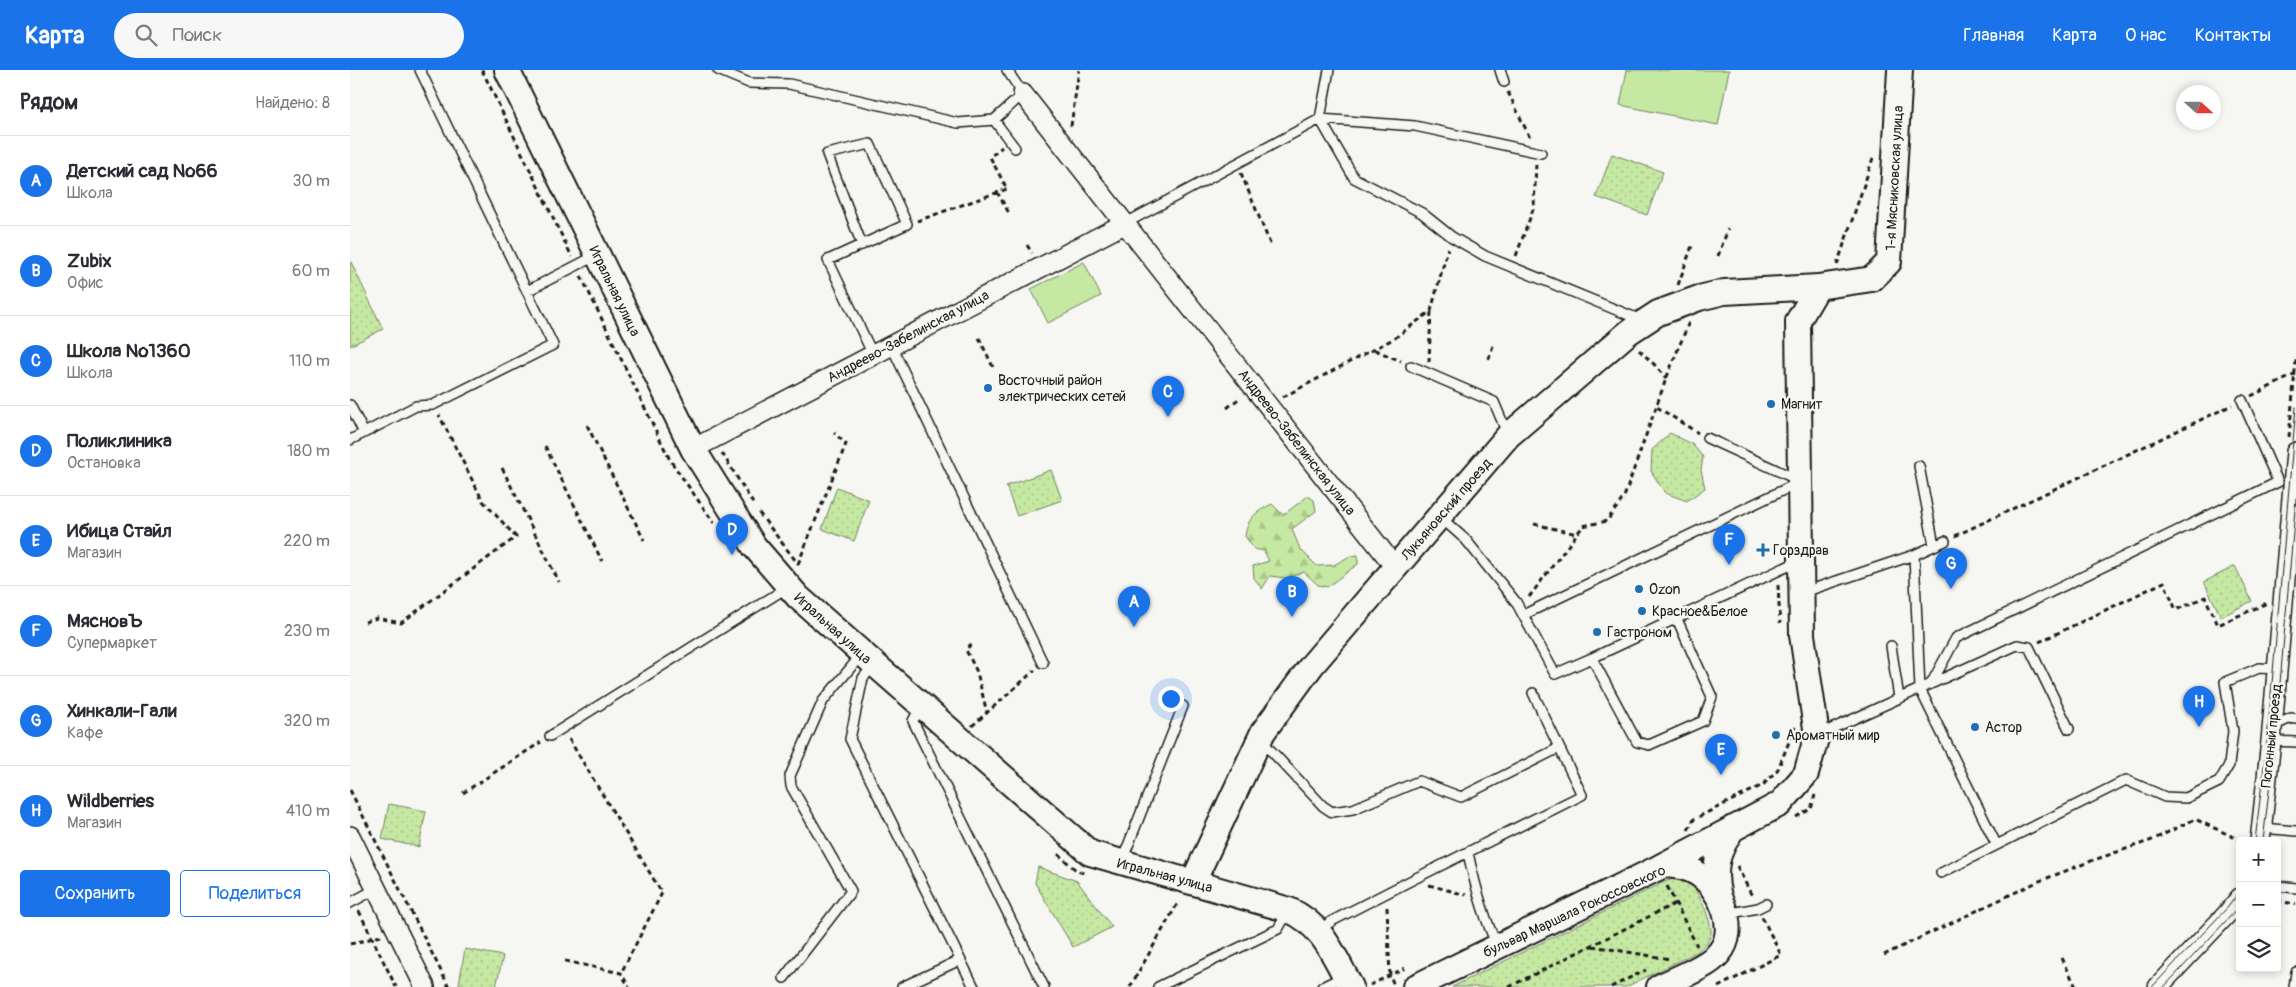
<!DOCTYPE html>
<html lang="ru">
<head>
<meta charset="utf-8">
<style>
	:root { --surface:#fff; --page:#f7f7f7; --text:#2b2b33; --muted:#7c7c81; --line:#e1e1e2; --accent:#1a73e8 }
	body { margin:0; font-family:Pangolin,sans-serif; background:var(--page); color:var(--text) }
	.controls { position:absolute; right:15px; bottom:15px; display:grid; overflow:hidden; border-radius:5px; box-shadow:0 2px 8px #0003 }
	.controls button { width:45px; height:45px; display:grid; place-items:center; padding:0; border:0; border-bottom:1px solid var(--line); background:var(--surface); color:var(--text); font:25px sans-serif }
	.compass { position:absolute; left:1826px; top:15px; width:45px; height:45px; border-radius:50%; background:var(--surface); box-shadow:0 2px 8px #0003; rotate:111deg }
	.you { position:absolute; left:820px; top:628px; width:18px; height:18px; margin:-12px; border:4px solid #fff; border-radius:50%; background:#1a73e8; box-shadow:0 0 0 8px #1a73e833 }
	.badge { display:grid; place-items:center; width:32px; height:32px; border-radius:50%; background:var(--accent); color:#fff; font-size:16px; font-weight:700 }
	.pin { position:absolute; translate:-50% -41px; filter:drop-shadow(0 1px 2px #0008) }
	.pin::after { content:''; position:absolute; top:26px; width:18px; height:15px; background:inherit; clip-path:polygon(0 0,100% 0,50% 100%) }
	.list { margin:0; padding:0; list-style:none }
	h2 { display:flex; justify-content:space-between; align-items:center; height:65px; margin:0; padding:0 20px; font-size:21px }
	h2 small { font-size:16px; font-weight:400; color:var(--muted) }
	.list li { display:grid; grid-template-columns:32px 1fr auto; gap:15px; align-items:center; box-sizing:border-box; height:90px; padding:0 20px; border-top:1px solid var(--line) }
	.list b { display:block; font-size:19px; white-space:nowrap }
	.list p { margin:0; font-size:16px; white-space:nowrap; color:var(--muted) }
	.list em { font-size:16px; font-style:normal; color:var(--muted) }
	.actions { display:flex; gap:10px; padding:15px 20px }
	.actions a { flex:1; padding:11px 0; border:1px solid var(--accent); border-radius:5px; text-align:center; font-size:18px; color:var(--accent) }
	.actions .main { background:var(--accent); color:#fff }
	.icon { flex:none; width:28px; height:28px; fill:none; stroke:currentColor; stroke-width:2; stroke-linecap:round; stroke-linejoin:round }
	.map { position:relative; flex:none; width:1946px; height:917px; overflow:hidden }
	header { display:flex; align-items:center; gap:30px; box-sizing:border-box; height:70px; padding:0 25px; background:var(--accent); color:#fff }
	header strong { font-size:24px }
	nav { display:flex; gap:28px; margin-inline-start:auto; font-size:18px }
	.search { width:350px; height:45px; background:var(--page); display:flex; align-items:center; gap:12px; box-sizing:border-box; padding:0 18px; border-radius:28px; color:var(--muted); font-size:19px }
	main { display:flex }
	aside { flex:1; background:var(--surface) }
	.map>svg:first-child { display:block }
	.forest { fill:url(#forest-firs); stroke:#70825f }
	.park { fill:url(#park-dots); stroke:#70825f }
	.pitch { fill:#c5e8a2; stroke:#70825f }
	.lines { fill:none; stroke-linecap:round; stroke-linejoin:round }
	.service-casing { stroke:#1c1c1c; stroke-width:12 }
	.minor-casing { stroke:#1c1c1c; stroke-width:22 }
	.tertiary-casing { stroke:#1c1c1c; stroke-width:28 }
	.path { stroke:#1c1c1c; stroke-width:3; stroke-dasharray:5 4; stroke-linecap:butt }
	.service { stroke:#f6f6f2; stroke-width:9 }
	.minor { stroke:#f6f6f2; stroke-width:19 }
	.tertiary { stroke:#f6f6f2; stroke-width:24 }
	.tram { stroke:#1c1c1c; stroke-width:1 }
	.poi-dot { fill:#1f6fb2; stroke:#f6f6f2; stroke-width:2 }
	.labels { text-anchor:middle; stroke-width:4.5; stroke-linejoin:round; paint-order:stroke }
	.street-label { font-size:14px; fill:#1c1c1c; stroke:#f6f6f2 }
	.poi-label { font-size:14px; fill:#1c1c1c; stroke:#f6f6f2; text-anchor:start }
</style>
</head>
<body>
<header>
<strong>Карта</strong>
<div class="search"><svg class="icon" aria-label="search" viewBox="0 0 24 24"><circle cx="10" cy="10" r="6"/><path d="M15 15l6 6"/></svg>Поиск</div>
<nav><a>Главная</a><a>Карта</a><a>О нас</a><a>Контакты</a></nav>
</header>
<main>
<aside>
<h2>Рядом<small>Найдено: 8</small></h2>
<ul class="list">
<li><span class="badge">A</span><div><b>Детский сад №66</b><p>Школа</p></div><em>30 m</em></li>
<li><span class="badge">B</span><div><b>Zubix</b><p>Офис</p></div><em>60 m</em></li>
<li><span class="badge">C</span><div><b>Школа №1360</b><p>Школа</p></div><em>110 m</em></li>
<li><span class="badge">D</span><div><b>Поликлиника</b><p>Остановка</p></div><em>180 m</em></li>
<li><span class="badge">E</span><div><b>Ибица Стайл</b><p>Магазин</p></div><em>220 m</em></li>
<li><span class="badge">F</span><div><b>МясновЪ</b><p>Супермаркет</p></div><em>230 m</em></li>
<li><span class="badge">G</span><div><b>Хинкали-Гали</b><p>Кафе</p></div><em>320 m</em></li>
<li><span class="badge">H</span><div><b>Wildberries</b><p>Магазин</p></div><em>410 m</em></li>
</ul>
<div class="actions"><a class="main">Сохранить</a><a>Поделиться</a></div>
</aside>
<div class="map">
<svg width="1946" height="917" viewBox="0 0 1946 917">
	<defs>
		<pattern id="forest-firs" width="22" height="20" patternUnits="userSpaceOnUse" patternTransform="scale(1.25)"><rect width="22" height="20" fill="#c5e8a2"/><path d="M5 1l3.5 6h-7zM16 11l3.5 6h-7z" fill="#a9c68b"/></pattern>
		<pattern id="park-dots" width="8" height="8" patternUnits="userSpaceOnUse" patternTransform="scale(1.25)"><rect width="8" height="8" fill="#c5e8a2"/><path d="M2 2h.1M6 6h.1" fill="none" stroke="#a9c68b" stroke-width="1.8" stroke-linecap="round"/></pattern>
	</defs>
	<rect width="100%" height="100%" fill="#f6f6f2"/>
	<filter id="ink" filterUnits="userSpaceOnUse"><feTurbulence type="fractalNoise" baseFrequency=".02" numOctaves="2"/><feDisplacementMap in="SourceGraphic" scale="10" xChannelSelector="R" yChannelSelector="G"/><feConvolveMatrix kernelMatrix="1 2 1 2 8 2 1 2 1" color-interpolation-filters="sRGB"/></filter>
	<g filter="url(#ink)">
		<path class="forest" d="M 958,426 L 964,430 L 966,441 L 942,459 L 950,479 L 967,496 L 984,495 L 1000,486 L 1008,485 L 1008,494 L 977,517 L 968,515 L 954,502 L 936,508 L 920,506 L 912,519 L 904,508 L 903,496 L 919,491 L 914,481 L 904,479 L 895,466 C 898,447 906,442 922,434 L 933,445 Z"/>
		<path class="park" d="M 1262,84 L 1313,102 L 1297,145 L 1246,127 Z
			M 0,190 L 33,259 L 0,276 Z
			M 1320,363 L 1342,374 L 1353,387 L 1351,400 L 1355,418 L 1337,431 L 1315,423 L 1301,401 L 1302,380 Z
			M 701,400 L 712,430 L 667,446 L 656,416 Z
			M 487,417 L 519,430 L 504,471 L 472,459 Z
			M 1885,496 L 1902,531 L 1871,547 L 1854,512 Z
			M 39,734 L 76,741 L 69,777 L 32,769 Z
			M 688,797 L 727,811 L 762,857 L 723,877 L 685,813 Z
			M 1326,808 C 1333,810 1339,811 1343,817 C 1350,825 1363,854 1361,864 C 1359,872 1353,877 1347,882 L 1276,917 L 1102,917 L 1314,812 Z
			M 115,879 L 153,886 L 146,917 L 124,917 L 109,914 Z"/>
		<path class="pitch" d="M 1277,0 L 1379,0 L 1368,55 L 1270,35 Z
			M 734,192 L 751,226 L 698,253 L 681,219 Z"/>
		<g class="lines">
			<defs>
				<path id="service" d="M 368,0 L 399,13 L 439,14 L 608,53 L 644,50 L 673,24 L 657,0
					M 979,0 L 970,49 L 1004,108 L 1072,143 L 1102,167 L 1135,186 L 1291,250
					M 1150,0 L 1154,12
					M 644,50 L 665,78
					M 774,154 L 970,49 L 1065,56 L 1191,83
					M 512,175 L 477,84 L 520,74 L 557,154 L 478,190 L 523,285
					M 177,221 L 247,185
					M 541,275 L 693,593
					M 1061,296 L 1144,332 L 1157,363
					M 0,335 L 14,363 L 0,370
					M 14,363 L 66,336 L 83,335 L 203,275 L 70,0
					M 1357,368 L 1448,410
					M 1569,396 L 1584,475
					M 1090,447 L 1116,470 L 1166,532 L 1205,604 L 1242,588 L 1449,491
					M 1564,485 L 1570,619 L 1646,774
					M 1454,522 L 1564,485 L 1595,471
					M 1173,545 L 1448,413
					M 1541,576 L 1549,628
					M 1242,588 L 1287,672 L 1299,675 L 1353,651 L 1362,627 L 1327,549
					M 524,595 L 513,608 L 500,669 L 624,917
					M 1581,614 L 1606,568 L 1928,412 L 1892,330
					M 570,637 L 563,651 L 694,917
					M 1923,656 L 1941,648 L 1946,649
					M 1468,665 L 1667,575 L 1679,577 L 1719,659
					M 200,666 L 438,517
					M 912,671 L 973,736 L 982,742 L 1003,739 L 1069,711 L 1111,727 L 1209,678
					M 1921,671 L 1946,672
					M 1911,758 L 1946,761
					M 1118,783 C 1125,815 1133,846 1147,875
					M 772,791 L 833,636
					M 1591,803 L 1776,710 L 1815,727 L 1836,728 L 1869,712 L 1879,695 L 1883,661 L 1875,612 L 1909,598 L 1927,599
					M 1927,816 L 1946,818
					M 0,833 L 26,819
					M 1376,844 L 1408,838 L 1416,834
					M 969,860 L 982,851 L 1060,811 L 1232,725 L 1183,623
					M 434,908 L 501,821 L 441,716 L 440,706 L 473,631 L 512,584
					M 552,917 L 610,890
					M 808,917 L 928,859 L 939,840
					M 972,917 L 995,906
					M 1944,917 L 1946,902"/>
				<path id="minor" d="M 673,24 L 1045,497
					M 343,379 L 774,154
					M 0,766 L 75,917
					M 1910,771 L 1921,671 L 1946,382
					M 1808,917 L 1877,844 L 1890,828"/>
				<path id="tertiary" d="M 157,0 L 343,379 L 404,476 L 448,527 L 740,783 L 939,840 C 973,855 984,886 1001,917
					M 843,812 L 913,662 L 962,595 L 1158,366 L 1279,262 L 1308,243 L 1349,228 L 1374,222 L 1468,217
					M 1369,827 C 1362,798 1367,782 1383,758
					M 1065,917 L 1308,798 L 1430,734 L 1456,704 L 1467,665 L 1452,565 L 1448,251 L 1468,217 L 1522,209 L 1539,192 L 1550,0
					M 1309,917 C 1325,909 1358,897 1369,883 C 1389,860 1371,819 1348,804 C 1338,797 1326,796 1315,795"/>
			</defs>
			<use href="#service" class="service-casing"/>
			<use href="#minor" class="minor-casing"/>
			<use href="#tertiary" class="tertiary-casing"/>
			<path class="path" d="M 132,0 L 222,187
				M 1158,22 L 1180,68
				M 721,56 L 729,0
				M 891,103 L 921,176
				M 647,122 L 659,143
				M 567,151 L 657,119 L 640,87 L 652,77
				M 677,175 L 682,183
				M 1166,186 L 1184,137 L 1186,93
				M 1368,186 L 1378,159
				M 1487,195 L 1524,85
				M 231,206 L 320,390 L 364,453
				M 1328,215 L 1342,176
				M 629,268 L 644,299
				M 1025,280 L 1051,291
				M 1289,280 L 1307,297 L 1316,309
				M 1139,289 L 1144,272
				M 1079,292 L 1081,241
				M 1901,326 L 1946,304
				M 933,327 L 1045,268 L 1081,241 L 1098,178
				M 1307,337 L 1348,363
				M 877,338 L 891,327
				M 237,355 L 294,470
				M 1939,367 L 1946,290
				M 195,376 L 252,491
				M 372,383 L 404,435
				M 152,398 L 209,512
				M 409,443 L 449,495
				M 1184,454 L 1227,464
				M 1605,466 L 1882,335
				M 448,494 L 496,374 L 484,363
				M 1428,515 L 1430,553
				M 1179,527 L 1233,456 L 1257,451 L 1274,427 L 1316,309 L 1339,252
				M 15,552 L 27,548 L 51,553 L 166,467 L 133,431 L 89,345
				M 1689,572 L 1814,512 L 1826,540 L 1855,527 L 1868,555 L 1917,533
				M 621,574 L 616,580 L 627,602 L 637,643
				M 622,656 L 685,600
				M 219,669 L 312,823 L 271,903
				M 0,720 L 99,917
				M 113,723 L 191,672
				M 1446,747 L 1461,739 L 1465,725
				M 1338,760 L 1344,749 L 1413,715 L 1428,699 L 1445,657
				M 708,784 L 727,801 L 734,803
				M 1387,796 L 1403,828
				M 1079,815 L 1116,825
				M 1317,816 L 1347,876
				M 1927,831 L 1946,834
				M 1037,837 L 1040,906 L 1044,915
				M 9,841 L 46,917
				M 0,874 L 31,866
				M 1242,876 L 1320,889
				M 1534,885 L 1687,812 L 1744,790 L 1802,770 L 1845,749 L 1892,771
				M 1712,888 L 1726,917
				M 215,891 L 271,903 L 279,917
				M 1020,915 L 1055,898
				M 780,917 L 829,831
				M 1159,917 L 1326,833
				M 1261,917 L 1296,900
				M 1368,917 L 1431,885 L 1412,847"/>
			<use href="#service" class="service"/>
			<use href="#minor" class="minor"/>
			<use href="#tertiary" class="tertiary"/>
			<path class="tram" d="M 1905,771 L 1917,671 L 1946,337
				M 1913,771 L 1925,671 L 1946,428
				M 1802,917 L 1878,837 L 1890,821
				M 1814,917 L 1890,836"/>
		</g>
	</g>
	<g class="poi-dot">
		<circle cx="638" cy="318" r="5"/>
		<circle cx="1421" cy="334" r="5"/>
		<path d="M1410.5 472.5h5v5h5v5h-5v5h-5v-5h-5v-5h5z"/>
		<circle cx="1289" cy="519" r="5"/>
		<circle cx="1292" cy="541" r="5"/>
		<circle cx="1247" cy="562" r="5"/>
		<circle cx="1625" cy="657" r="5"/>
		<circle cx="1426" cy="665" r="5"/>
	</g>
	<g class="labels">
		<g class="street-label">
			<text transform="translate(1544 108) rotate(-87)" y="5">1-я Мясниковская улица</text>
			<text transform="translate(265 221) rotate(64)" y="5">Игральная улица</text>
			<text transform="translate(558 266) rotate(-28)" y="5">Андреево-Забелинская улица</text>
			<text transform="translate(947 372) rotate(52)" y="5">Андреево-Забелинская улица</text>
			<text transform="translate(1096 439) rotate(-49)" y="5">Лукьяновский проезд</text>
			<text transform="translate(483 558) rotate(42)" y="5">Игральная улица</text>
			<text transform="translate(1921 666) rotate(-84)" y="5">Погонный проезд</text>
			<text transform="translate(815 805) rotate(15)" y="5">Игральная улица</text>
			<text transform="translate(1224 841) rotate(-25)" y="5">бульвар Маршала Рокоссовского</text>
		</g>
		<g class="poi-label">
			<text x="648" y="315">Восточный район<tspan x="648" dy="16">электрических сетей</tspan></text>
			<text x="1431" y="339">Магнит</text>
			<text x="1423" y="485">Горздрав</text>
			<text x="1299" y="524">Ozon</text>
			<text x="1302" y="546">Красное&amp;Белое</text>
			<text x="1257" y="567">Гастроном</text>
			<text x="1635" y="662">Астор</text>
			<text x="1436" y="670">Ароматный мир</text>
		</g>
	</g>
</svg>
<div class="controls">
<button>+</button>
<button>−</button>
<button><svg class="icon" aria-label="layers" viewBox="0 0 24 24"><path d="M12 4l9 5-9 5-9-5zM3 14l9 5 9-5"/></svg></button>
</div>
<svg class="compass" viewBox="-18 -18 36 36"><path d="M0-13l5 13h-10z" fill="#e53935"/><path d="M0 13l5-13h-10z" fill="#7c7c81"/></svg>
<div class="you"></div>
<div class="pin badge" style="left:784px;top:557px">A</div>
<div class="pin badge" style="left:942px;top:547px">B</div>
<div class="pin badge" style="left:818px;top:347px">C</div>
<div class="pin badge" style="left:382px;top:485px">D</div>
<div class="pin badge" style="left:1371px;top:705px">E</div>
<div class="pin badge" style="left:1379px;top:495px">F</div>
<div class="pin badge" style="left:1601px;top:519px">G</div>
<div class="pin badge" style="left:1849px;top:657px">H</div>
</div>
</main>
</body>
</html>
